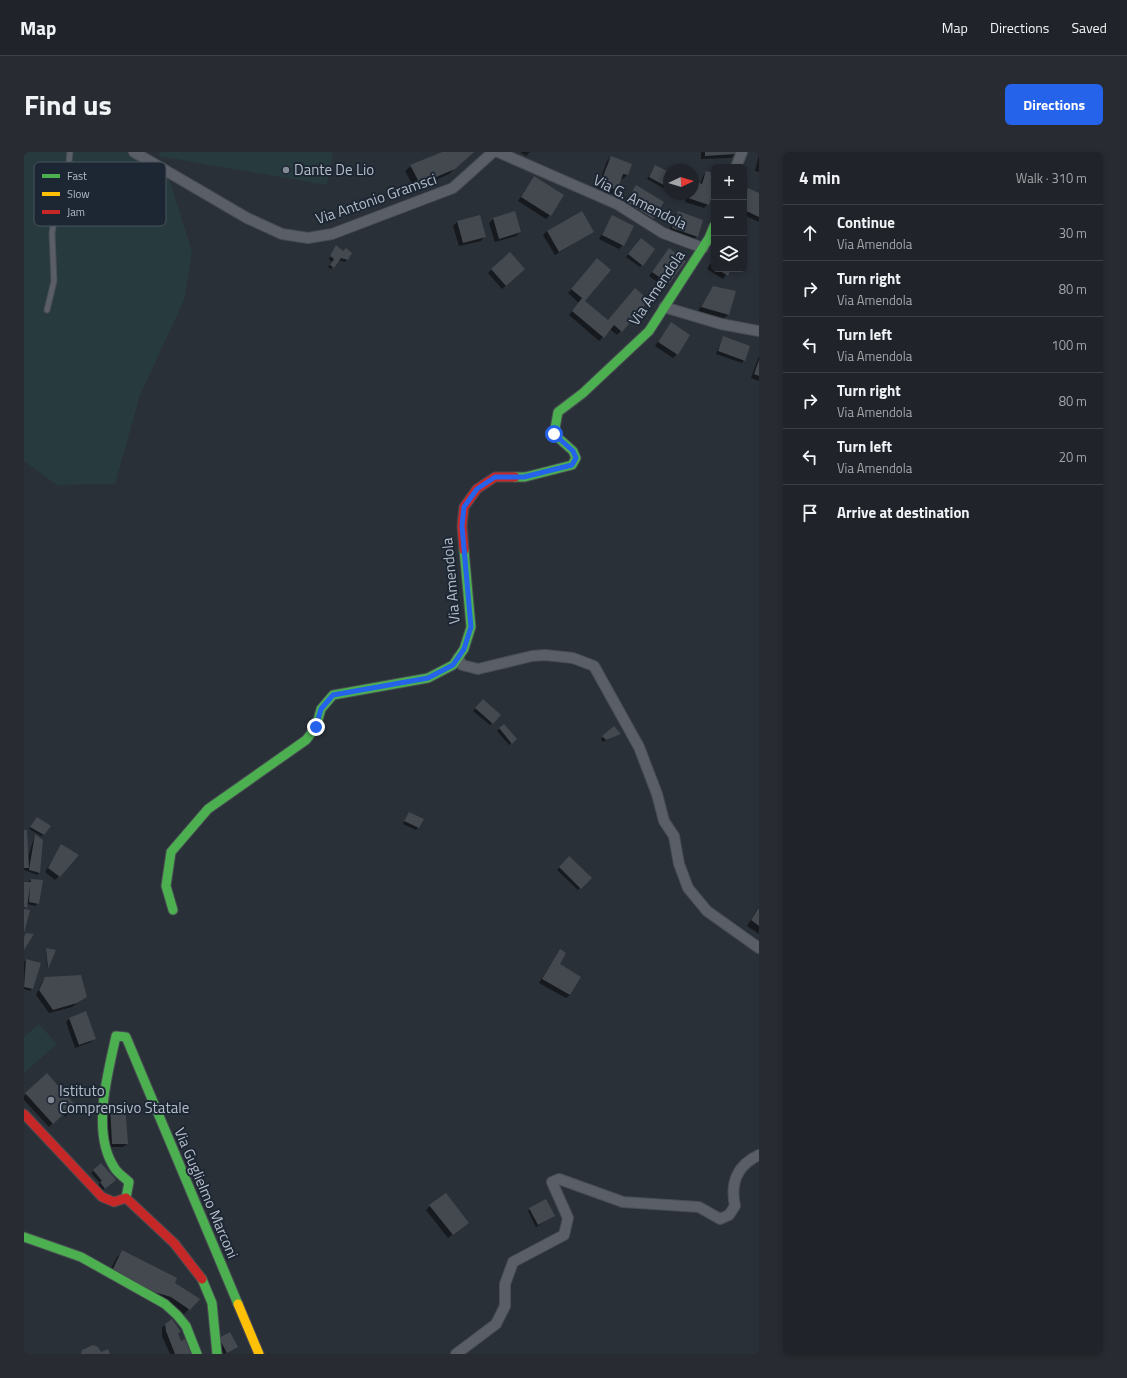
<!DOCTYPE html>
<html lang="en">
<head>
<meta charset="utf-8">
<style>
	:root { --surface:#20242a; --page:#282c32; --text:#f1f3f6; --muted:#a2a4a8; --line:#3d4147; --accent:#2563eb }
	body { margin:0; font-family:"Titillium Web",sans-serif; background:var(--page); color:var(--text) }
	.controls { position:absolute; right:12px; top:12px; display:grid; overflow:hidden; border-radius:6px; box-shadow:0 2px 6px #0003 }
	.controls button { width:36px; height:36px; display:grid; place-items:center; padding:0; border:0; border-bottom:1px solid var(--line); background:var(--surface); color:var(--text); font:20px sans-serif }
	.compass { position:absolute; left:639px; top:12px; width:36px; height:36px; border-radius:50%; background:var(--surface); box-shadow:0 2px 6px #0003; rotate:86deg }
	.stop { position:absolute; width:12px; height:12px; margin:-9px; border:3px solid #2563eb; border-radius:50%; background:#fff }
	.stop.end { background:#2563eb; border-color:#fff; box-shadow:0 1px 4px #0008 }
	.list { margin:0; padding:0; list-style:none }
	h2 { display:flex; justify-content:space-between; align-items:center; height:52px; margin:0; padding:0 16px; font-size:17px }
	h2 small { font-size:13px; font-weight:400; color:var(--muted) }
	.list li { display:grid; grid-template-columns:26px 1fr auto; gap:12px; align-items:center; box-sizing:border-box; height:56px; padding:0 16px; border-top:1px solid var(--line) }
	.list b { display:block; font-size:15px; white-space:nowrap }
	.list p { margin:0; font-size:13px; white-space:nowrap; color:var(--muted) }
	.list em { font-size:13px; font-style:normal; color:var(--muted) }
	.icon { flex:none; width:22px; height:22px; fill:none; stroke:currentColor; stroke-width:2; stroke-linecap:round; stroke-linejoin:round }
	.map { position:relative; flex:none; width:735px; height:1202px; overflow:hidden; border-radius:6px }
	header { display:flex; align-items:center; gap:24px; box-sizing:border-box; height:56px; padding:0 20px; background:var(--surface); border-bottom:1px solid var(--line) }
	header strong { font-size:19px }
	nav { display:flex; gap:22px; margin-inline-start:auto; font-size:14px }
	.intro { display:flex; align-items:center; justify-content:space-between; box-sizing:border-box; height:96px; padding:0 24px }
	h1 { margin:0; font-size:28px }
	.button { padding:10px 18px; border-radius:6px; background:var(--accent); color:#fff; font-size:14px; font-weight:700 }
	main { display:flex; gap:24px; padding:0 24px }
	aside { flex:1; background:var(--surface); border-radius:6px; box-shadow:0 2px 6px #0003 }
	.map>svg:first-child { display:block }
	.green { fill:#273a3e }
	.shadow { fill:#0007 }
	.building { fill:#444950 }
	.lines { fill:none; stroke-linecap:round; stroke-linejoin:round }
	.lane-casing { stroke:#484c53; stroke-width:7 }
	.street-casing { stroke:#484c53; stroke-width:12 }
	.fast-casing { stroke:#484c53; stroke-width:11 }
	.slow-casing { stroke:#484c53; stroke-width:11 }
	.jam-casing { stroke:#484c53; stroke-width:11 }
	.lane { stroke:#5a5e66; stroke-width:5 }
	.street { stroke:#5a5e66; stroke-width:10 }
	.fast { stroke:#4caf50; stroke-width:9 }
	.slow { stroke:#ffc107; stroke-width:9 }
	.jam { stroke:#c62828; stroke-width:9 }
	.route { stroke:#2563eb; stroke-width:5 }
	.poi-dot { fill:#848b96; stroke:#1d2633; stroke-width:1.5 }
	.labels { text-anchor:middle; stroke-width:4; stroke-linejoin:round; paint-order:stroke }
	.poi-label { font-size:15px; fill:#b4bcc9; stroke:#1d2633; text-anchor:start }
	.street-label { font-size:15px; fill:#b4bcc9; stroke:#1d2633 }
	.key { fill:#1d2633; stroke:#4a5360; stroke-width:1 }
	.key-label { font-size:11px; fill:#b4bcc9 }
</style>
</head>
<body>
<header>
<strong>Map</strong>
<nav><a>Map</a><a>Directions</a><a>Saved</a></nav>
</header>
<div class="intro"><h1>Find us</h1><a class="button">Directions</a></div>
<main>
<div class="map">
<svg width="735" height="1202" viewBox="0 0 735 1202">
	<rect width="100%" height="100%" fill="#2a3038"/>
	<path class="green" d="M 0,0 L 110,0 L 143,20 L 168,100 L 160,148 L 116,243 L 91,332 L 33,333 L 0,309 Z
		M 136,0 L 309,0 L 303,33 L 135,4 Z
		M 15,872 L 33,892 L 0,921 L 0,885 Z"/>
	<path class="shadow" d="M 421,0 L 448,0 L 425,22 L 391,37 L 381,19 L 387,14 Z
		M 496,0 L 506,0 L 502,4 Z
		M 677,0 L 711,0 L 711,2 L 707,6 L 677,7 Z
		M 735,3 L 735,20 L 731,19 Z
		M 587,5 L 607,12 L 603,23 L 599,27 L 597,26 L 592,38 L 588,42 L 573,36 L 583,9 Z
		M 631,14 L 644,21 L 645,19 L 645,39 L 623,27 Z
		M 683,20 L 690,22 L 690,42 L 687,41 L 684,52 L 680,56 L 661,50 L 663,42 L 669,42 L 669,31 L 676,33 L 679,24 Z
		M 510,25 L 526,63 L 522,67 L 494,49 Z
		M 613,34 L 629,66 L 625,70 L 599,54 Z
		M 724,37 L 735,42 L 735,70 L 720,63 L 720,42 Z
		M 654,60 L 673,84 L 669,88 L 645,80 L 650,64 Z
		M 490,61 L 496,80 L 492,84 L 471,90 L 465,71 L 469,67 Z
		M 455,64 L 460,85 L 457,89 L 435,94 L 429,74 L 433,70 Z
		M 589,64 L 599,93 L 595,97 L 575,87 Z
		M 523,79 L 569,80 L 531,103 L 519,83 Z
		M 615,89 L 618,113 L 616,115 L 602,105 Z
		M 310,97 L 323,107 L 321,110 L 314,108 L 307,117 L 304,115 L 308,110 L 305,107 Z
		M 642,102 L 661,109 L 640,135 L 625,124 Z
		M 690,106 L 690,117 L 706,117 L 699,127 L 683,117 Z
		M 569,111 L 560,149 L 584,169 L 624,148 L 593,183 L 586,177 L 575,189 L 545,163 L 555,151 L 544,141 Z
		M 468,117 L 496,121 L 478,137 L 464,121 Z
		M 689,135 L 704,163 L 700,166 L 674,159 Z
		M 644,175 L 653,202 L 649,206 L 631,194 Z
		M 699,185 L 720,208 L 718,211 L 692,202 Z
		M 735,204 L 735,229 L 727,226 Z
		M 459,548 L 476,563 L 466,573 L 449,559 Z
		M 479,573 L 492,587 L 485,593 L 473,579 Z
		M 595,581 L 579,590 L 577,587 L 579,585 Z
		M 385,661 L 394,675 L 392,678 L 379,672 Z
		M 13,666 L 20,682 L 17,684 L 5,677 Z
		M 0,679 L 4,705 L 11,683 L 17,696 L 15,721 L 13,723 L 0,718 Z
		M 37,694 L 35,724 L 31,728 L 21,720 Z
		M 545,706 L 566,726 L 554,738 L 533,718 Z
		M 8,728 L 14,751 L 11,754 L 3,752 L 0,757 L 0,731 Z
		M 735,754 L 735,782 L 723,774 Z
		M 23,797 L 30,799 L 23,816 L 22,798 Z
		M 536,798 L 534,812 L 546,843 L 542,846 L 515,831 Z
		M 2,808 L 16,812 L 8,836 L 6,839 L 0,837 L 0,810 Z
		M 22,826 L 62,845 L 48,855 L 25,861 L 12,843 L 18,830 Z
		M 45,867 L 71,886 L 67,890 L 51,896 L 42,870 Z
		M 23,923 L 52,955 L 41,965 L 39,962 L 25,975 L 0,948 L 0,944 Z
		M 87,955 L 103,992 L 99,995 L 84,995 L 83,959 Z
		M 77,1012 L 88,1031 L 78,1039 L 74,1033 L 76,1031 L 67,1021 Z
		M 406,1054 L 440,1074 L 424,1086 L 402,1058 Z
		M 506,1057 L 530,1064 L 512,1075 L 504,1059 Z
		M 99,1100 L 150,1131 L 165,1157 L 160,1162 L 84,1122 L 93,1105 Z
		M 142,1172 L 156,1179 L 153,1182 L 156,1190 L 166,1202 L 146,1202 L 138,1184 L 138,1176 Z
		M 193,1189 L 213,1195 L 200,1202 Z"/>
	<path class="building" d="M 418,0 L 450,0 L 431,17 L 396,32 L 386,13 Z
		M 681,0 L 712,0 L 712,2 L 681,4 Z
		M 587,4 L 608,12 L 604,23 L 599,22 L 593,38 L 576,32 Z
		M 631,13 L 645,20 L 645,36 L 625,25 Z
		M 682,19 L 690,21 L 690,37 L 685,53 L 664,46 L 665,42 L 669,42 L 669,29 L 678,32 Z
		M 510,24 L 540,43 L 527,64 L 497,45 Z
		M 612,33 L 640,50 L 629,67 L 602,50 Z
		M 724,36 L 735,41 L 735,65 L 720,58 L 720,45 Z
		M 491,59 L 497,80 L 475,87 L 469,66 Z
		M 558,59 L 570,80 L 535,100 L 523,79 Z
		M 654,59 L 679,68 L 674,85 L 648,76 Z
		M 456,63 L 462,85 L 439,91 L 433,69 Z
		M 588,63 L 610,74 L 600,94 L 578,83 Z
		M 617,86 L 631,97 L 619,114 L 604,102 Z
		M 312,93 L 319,99 L 322,96 L 328,101 L 324,108 L 317,106 L 310,116 L 306,113 L 310,107 L 306,104 Z
		M 645,96 L 662,109 L 645,132 L 628,120 Z
		M 486,100 L 501,117 L 482,134 L 467,117 Z
		M 573,106 L 587,118 L 561,149 L 584,168 L 611,136 L 625,148 L 598,180 L 590,173 L 580,186 L 548,159 L 558,146 L 547,137 Z
		M 693,117 L 707,117 L 704,124 Z
		M 689,134 L 712,139 L 705,163 L 677,155 Z
		M 647,170 L 666,183 L 654,203 L 634,190 Z
		M 699,184 L 726,194 L 721,209 L 694,199 Z
		M 735,208 L 735,224 L 730,222 Z
		M 459,547 L 477,563 L 469,572 L 451,556 Z
		M 480,572 L 493,587 L 488,592 L 475,576 Z
		M 590,574 L 597,582 L 582,588 L 578,584 Z
		M 385,660 L 400,667 L 395,676 L 380,669 Z
		M 13,665 L 27,674 L 20,683 L 6,675 Z
		M 0,678 L 3,678 L 5,716 L 0,716 Z
		M 11,682 L 19,688 L 16,721 L 5,718 Z
		M 37,692 L 55,703 L 36,725 L 24,716 Z
		M 545,704 L 568,726 L 557,737 L 535,715 Z
		M 7,727 L 19,728 L 15,752 L 5,750 L 6,734 L 3,756 L 0,755 L 0,730 L 7,730 Z
		M 735,755 L 735,774 L 727,768 Z
		M 0,757 L 6,758 L 0,781 Z
		M 2,781 L 10,782 L 0,798 L 0,785 Z
		M 22,796 L 32,798 L 24,817 Z
		M 536,797 L 542,801 L 536,812 L 557,825 L 546,843 L 518,827 Z
		M 2,807 L 17,811 L 9,837 L 0,835 Z
		M 57,823 L 63,845 L 53,851 L 29,858 L 15,838 L 21,825 Z
		M 62,859 L 72,887 L 55,893 L 45,866 Z
		M 23,921 L 53,955 L 46,962 L 43,959 L 29,972 L 1,941 Z
		M 101,952 L 104,992 L 88,992 L 86,954 Z
		M 77,1011 L 92,1028 L 81,1037 L 76,1030 L 78,1029 L 69,1018 Z
		M 422,1041 L 445,1071 L 429,1083 L 405,1053 Z
		M 522,1047 L 531,1064 L 514,1073 L 505,1056 Z
		M 98,1098 L 153,1126 L 151,1131 L 176,1147 L 166,1158 L 147,1145 L 130,1140 L 89,1117 Z
		M 148,1167 L 157,1180 L 154,1181 L 157,1189 L 161,1187 L 167,1202 L 151,1202 L 142,1179 L 141,1172 Z
		M 206,1180 L 214,1195 L 203,1201 L 195,1186 Z
		M 69,1193 L 74,1195 L 77,1200 L 84,1197 L 86,1202 L 57,1202 L 58,1198 Z"/>
	<g class="lines">
		<defs>
			<path id="lane" d="M 23,158 L 30,129 L 28,81 L 32,56 L 44,20 L 46,0"/>
			<path id="street" d="M 110,0 L 223,66 L 258,82 L 284,86 L 308,82 L 429,36 L 469,0
				M 474,0 L 593,52 L 639,81 L 679,96
				M 712,15 L 718,0
				M 640,155 L 697,172 L 735,179
				M 434,506 L 438,513 L 454,517 L 508,504 L 521,503 L 549,506 L 570,514 L 615,595 L 633,642 L 640,669 L 650,684 L 655,712 L 664,736 L 683,759 L 735,796
				M 432,1202 L 472,1172 L 481,1154 L 481,1132 L 489,1110 L 540,1083 L 544,1066 L 528,1030 L 535,1027 L 599,1050 L 675,1055 L 696,1067 L 705,1063 L 711,1054 C 706,1031 713,1013 735,1003"/>
			<path id="fast" d="M 491,325 L 501,325 L 548,313 L 552,306 L 549,299 L 530,282 L 534,260 L 559,241 L 625,179 L 685,86 L 690,74
				M 149,758 L 142,734 L 147,700 L 184,657 L 282,588 L 292,575 L 297,557 L 309,543 L 404,526 L 429,513 L 440,497 L 447,475 L 440,398
				M 102,1046 L 105,1030 C 100,1025 93,1021 90,1015 C 67,980 84,921 92,884 L 102,885 L 214,1152
				M 0,1085 L 57,1105 L 141,1152 L 153,1163 L 162,1174 L 173,1202
				M 178,1127 L 188,1151 L 193,1202"/>
			<path id="slow" d="M 214,1152 L 235,1202"/>
			<path id="jam" d="M 440,398 L 438,374 L 440,355 L 453,337 L 471,325 L 491,325
				M 0,962 L 78,1045 L 90,1050 L 102,1046
				M 102,1046 L 150,1091 L 178,1127"/>
		</defs>
		<use href="#lane" class="lane-casing"/>
		<use href="#street" class="street-casing"/>
		<use href="#fast" class="fast-casing"/>
		<use href="#slow" class="slow-casing"/>
		<use href="#jam" class="jam-casing"/>
		<use href="#lane" class="lane"/>
		<use href="#street" class="street"/>
		<use href="#fast" class="fast"/>
		<use href="#slow" class="slow"/>
		<use href="#jam" class="jam"/>
	</g>
	<g class="lines">
		<path class="route" d="M 292,575 L 297,557 L 309,543 L 404,526 L 429,513 L 440,497 L 447,475 L 438,374 L 440,355 L 453,337 L 471,325 L 500,325 L 548,313 L 552,306 L 549,299 L 530,282"/>
	</g>
	<g class="poi-dot">
		<circle cx="262" cy="18" r="4"/>
		<circle cx="27" cy="948" r="4"/>
	</g>
	<g class="labels">
		<g class="poi-label">
			<text x="270" y="23">Dante De Lio</text>
			<text x="35" y="944">Istituto<tspan x="35" dy="17">Comprensivo Statale</tspan></text>
		</g>
		<g class="street-label">
			<text transform="translate(352 47) rotate(-19)" y="5">Via Antonio Gramsci</text>
			<text transform="translate(616 50) rotate(27)" y="5">Via G. Amendola</text>
			<text transform="translate(633 136) rotate(-56)" y="5">Via Amendola</text>
			<text transform="translate(427 429) rotate(-95)" y="5">Via Amendola</text>
			<text transform="translate(182 1041) rotate(67)" y="5">Via Guglielmo Marconi</text>
		</g>
	</g>
	<rect x="10" y="10" width="132" height="64" rx="6" class="key"/>
	<rect x="18" y="22" width="18" height="4" fill="#4caf50"/>
	<rect x="18" y="40" width="18" height="4" fill="#ffc107"/>
	<rect x="18" y="58" width="18" height="4" fill="#c62828"/>
	<g class="key-label">
		<text x="43" y="28">Fast</text>
		<text x="43" y="46">Slow</text>
		<text x="43" y="64">Jam</text>
	</g>
</svg>
<div class="controls">
<button>+</button>
<button>−</button>
<button><svg class="icon" aria-label="layers" viewBox="0 0 24 24"><path d="M12 4l9 5-9 5-9-5zM3 14l9 5 9-5"/></svg></button>
</div>
<svg class="compass" viewBox="-18 -18 36 36"><path d="M0-13l5 13h-10z" fill="#e53935"/><path d="M0 13l5-13h-10z" fill="#a2a4a8"/></svg>
<div class="stop" style="left:530px;top:282px"></div>
<div class="stop end" style="left:292px;top:575px"></div>
</div>
<aside>
<h2>4 min<small>Walk · 310 m</small></h2>
<ul class="list">
<li><svg class="icon" aria-label="ahead" viewBox="0 0 24 24"><path d="M12 20V5M6 11l6-6 6 6"/></svg><div><b>Continue</b><p>Via Amendola</p></div><em>30 m</em></li>
<li><svg class="icon" aria-label="right" viewBox="0 0 24 24"><path d="M7 20v-9h11M14 6l5 5-5 5"/></svg><div><b>Turn right</b><p>Via Amendola</p></div><em>80 m</em></li>
<li><svg class="icon" aria-label="left" viewBox="0 0 24 24"><path d="M17 20v-9H6M10 6l-5 5 5 5"/></svg><div><b>Turn left</b><p>Via Amendola</p></div><em>100 m</em></li>
<li><svg class="icon" aria-label="right" viewBox="0 0 24 24"><path d="M7 20v-9h11M14 6l5 5-5 5"/></svg><div><b>Turn right</b><p>Via Amendola</p></div><em>80 m</em></li>
<li><svg class="icon" aria-label="left" viewBox="0 0 24 24"><path d="M17 20v-9H6M10 6l-5 5 5 5"/></svg><div><b>Turn left</b><p>Via Amendola</p></div><em>20 m</em></li>
<li><svg class="icon" aria-label="arrive" viewBox="0 0 24 24"><path d="M6 21V4h12l-3 4 3 4H6"/></svg><div><b>Arrive at destination</b></div></li>
</ul>
</aside>
</main>
</body>
</html>
